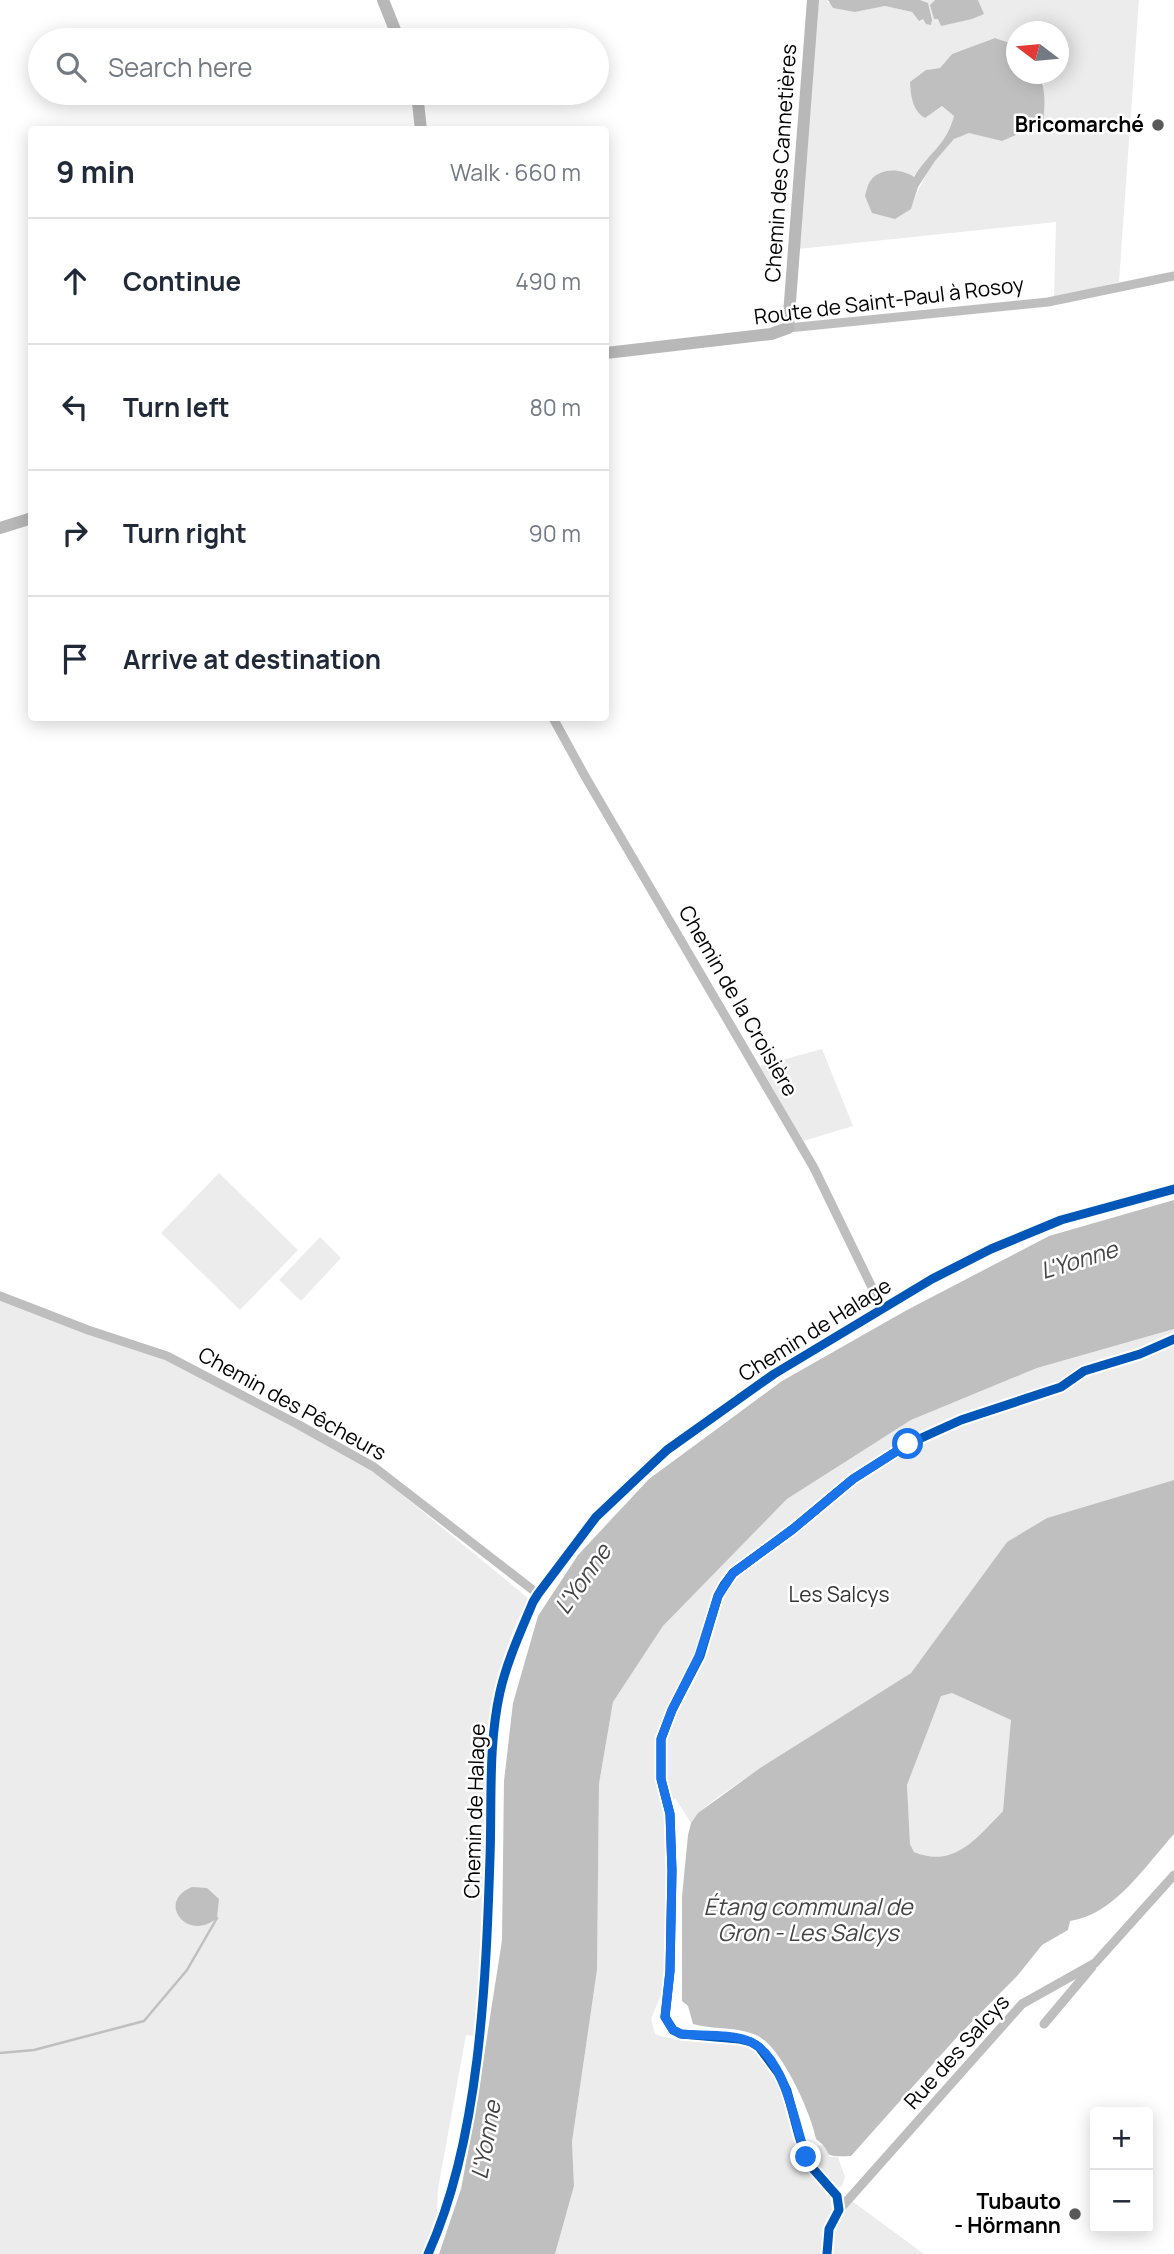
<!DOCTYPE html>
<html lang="en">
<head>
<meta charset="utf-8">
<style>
	:root { --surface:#fff; --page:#f2f2f3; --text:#1f2937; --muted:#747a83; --line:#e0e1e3 }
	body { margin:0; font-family:Manrope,sans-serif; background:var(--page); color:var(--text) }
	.controls { position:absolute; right:21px; bottom:21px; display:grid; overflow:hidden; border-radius:7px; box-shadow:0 4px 18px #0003 }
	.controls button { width:63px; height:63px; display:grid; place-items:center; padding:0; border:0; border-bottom:2px solid var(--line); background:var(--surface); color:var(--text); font:35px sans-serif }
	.compass { position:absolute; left:1006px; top:21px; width:63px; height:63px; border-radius:50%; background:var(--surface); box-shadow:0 4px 18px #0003; rotate:286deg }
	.stop { position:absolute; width:21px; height:21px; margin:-16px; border:5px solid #1a73e8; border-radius:50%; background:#fff }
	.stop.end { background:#1a73e8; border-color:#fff; box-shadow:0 2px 7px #0008 }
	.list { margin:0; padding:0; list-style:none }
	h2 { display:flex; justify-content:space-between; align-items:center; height:91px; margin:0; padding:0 28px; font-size:30px }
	h2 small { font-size:23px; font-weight:400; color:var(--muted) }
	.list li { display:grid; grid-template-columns:46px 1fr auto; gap:21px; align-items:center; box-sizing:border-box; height:126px; padding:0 28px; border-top:2px solid var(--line) }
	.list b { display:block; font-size:26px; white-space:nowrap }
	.list em { font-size:23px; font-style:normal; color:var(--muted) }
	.icon { flex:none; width:38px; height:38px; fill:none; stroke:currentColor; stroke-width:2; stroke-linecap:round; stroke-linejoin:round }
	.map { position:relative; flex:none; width:1174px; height:2254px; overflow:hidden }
	.search { position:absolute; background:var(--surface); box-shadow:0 4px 18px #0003; left:28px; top:28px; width:581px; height:77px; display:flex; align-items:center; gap:18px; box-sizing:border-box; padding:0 24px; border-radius:38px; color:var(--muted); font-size:26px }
	.panel { position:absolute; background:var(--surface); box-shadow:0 4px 18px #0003; left:28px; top:126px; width:581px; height:595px; border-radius:7px }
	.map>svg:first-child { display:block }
	.green { fill:#ececec; fill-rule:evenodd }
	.water { fill:#bfbfbf; fill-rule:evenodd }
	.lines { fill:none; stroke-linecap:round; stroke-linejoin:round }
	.stream { stroke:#bfbfbf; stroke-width:2.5 }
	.street { stroke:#bebebe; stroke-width:9 }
	.secondary { stroke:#b8b8b8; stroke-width:12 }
	.cycleway-casing { stroke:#fff; stroke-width:13 }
	.cycleway { stroke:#0057b8; stroke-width:9 }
	.route { stroke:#1a73e8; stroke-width:9 }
	.poi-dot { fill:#595959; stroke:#fff; stroke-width:2.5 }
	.labels { text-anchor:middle; stroke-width:5; stroke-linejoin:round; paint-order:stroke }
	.poi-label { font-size:21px; font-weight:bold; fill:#000; stroke:#fff; text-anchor:end }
	.street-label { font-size:21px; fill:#000; stroke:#fff }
	.park-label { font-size:21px; fill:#333; stroke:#fff }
	.water-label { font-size:23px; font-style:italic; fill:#444; stroke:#fff }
</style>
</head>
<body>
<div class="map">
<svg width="1174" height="2254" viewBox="0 0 1174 2254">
	<rect width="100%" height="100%" fill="#fff"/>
	<path class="green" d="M 812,0 L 828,0 L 827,2 L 855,12 L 885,6 L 912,12 L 919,21 L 928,3 L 920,0 L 935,0 L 931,5 L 934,18 L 983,14 L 978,0 L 1139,0 L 1119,282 L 1054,299 L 1056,222 L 798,249 ZM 1016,32 L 1058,32 L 1058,74 L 1039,74 L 1044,84 L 1002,141 C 993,139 980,133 970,133 C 944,133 918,188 911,209 L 872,179 C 886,171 899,167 913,177 L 948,136 L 954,116 L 942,106 L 925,118 L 926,70 L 940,68 L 952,54 L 995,38 L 1016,45 Z
		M 822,1049 L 853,1126 L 803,1141 L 760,1066 Z
		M 219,1173 L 298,1250 L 240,1310 L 161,1233 Z
		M 320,1237 L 341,1258 L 301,1301 L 279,1280 Z
		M 0,1300 L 182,1366 L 371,1469 L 529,1599 C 500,1647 489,1710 490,1766 L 475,2036 L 466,2035 L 438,2189 L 435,2254 L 0,2254 Z
		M 1174,1329 L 1174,1480 L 1047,1518 L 1007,1542 L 911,1673 L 760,1768 L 718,1797 L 698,1813 L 691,1823 L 675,1798 L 665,1810 L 667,1958 L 661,1995 L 651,2019 L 655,2034 C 684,2045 707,2040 736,2042 C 781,2046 791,2114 799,2149 L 824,2145 L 830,2157 L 838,2157 L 845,2177 L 842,2186 L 835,2188 L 830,2195 L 832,2209 L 835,2211 L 852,2201 L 924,2254 L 555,2254 L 574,2186 L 572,2142 L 597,1970 L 599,1784 L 613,1702 L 663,1626 L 787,1499 L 911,1420 L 1037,1368 Z
		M 952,1693 L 1012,1720 L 1003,1811 C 976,1837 956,1869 914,1852 L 910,1844 L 907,1785 L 941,1695 Z"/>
	<path class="water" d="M 828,0 L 920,0 L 928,3 L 932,20 L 931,25 L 926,24 L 923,19 L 919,21 L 912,12 L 885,6 L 855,12 L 833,8 Z
		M 935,0 L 978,0 L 984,14 L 972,19 L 941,26 L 938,19 L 934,19 L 930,5 Z
		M 995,38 L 1016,45 L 1016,74 L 1039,74 C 1046,90 1045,105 1043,123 L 1002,141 L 969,133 L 954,139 L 935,161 L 918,187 L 911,209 L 895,219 L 872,213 L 865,196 C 866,192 868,183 871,180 C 882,167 902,169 914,177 C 929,152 946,146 954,116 L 942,106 L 925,118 C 912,110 911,96 910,82 L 926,70 L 940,68 L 952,54 Z
		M 1174,1200 L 1174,1329 L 1037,1368 L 911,1420 L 787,1499 L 663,1626 L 613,1702 L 599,1784 L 597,1970 L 572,2142 L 574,2186 L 555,2254 L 439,2254 L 461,2189 L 475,2114 L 502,1940 L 504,1781 L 513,1703 L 538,1616 L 578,1555 L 649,1479 L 782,1381 L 907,1310 L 1049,1236 Z
		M 1174,1480 L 1174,1834 C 1146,1865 1114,1915 1070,1921 L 1068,1930 L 1042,1945 L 1018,1975 L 957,2037 L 851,2156 C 816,2157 837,2154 816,2139 C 811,2113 782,2048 758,2036 C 738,2026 713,2030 693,2024 L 688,2006 L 682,2001 L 682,1897 L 688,1835 L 691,1823 L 698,1813 L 760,1768 L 911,1673 L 1007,1542 L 1047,1518 ZM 952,1693 L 1011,1720 L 1003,1811 C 977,1837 955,1869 914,1852 L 910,1844 L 907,1785 L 941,1696 Z
		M 192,1887 L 207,1888 L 219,1899 L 217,1918 C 188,1943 155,1902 192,1887 Z"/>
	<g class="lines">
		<path class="stream" d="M 0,2053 L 34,2050 L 144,2021 L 187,1970 L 217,1918"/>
		<path class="street" d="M 788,328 L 1048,302 L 1174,276
			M 553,718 L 586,778 L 814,1168 L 882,1308
			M 0,1296 L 88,1330 L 167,1356 L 299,1425 L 374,1467 L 538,1594
			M 1044,2024 L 1092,1967
			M 839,2210 L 1022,2004 L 1095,1963 L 1174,1875"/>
		<path class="secondary" d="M 383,0 L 399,40
			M 417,93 L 421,130
			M 606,353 L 771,334 L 788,328 L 813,0
			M 0,528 L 32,518"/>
		<defs>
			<path id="cycleway" d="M 428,2254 C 480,2140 486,1981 490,1857 C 492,1802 488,1745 500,1692 C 507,1661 521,1631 533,1602 L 538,1594 L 596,1517 L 667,1450 L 774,1374 L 932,1279 L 991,1249 L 1061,1220 L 1174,1189
				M 827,2254 L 829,2229 L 839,2210 L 837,2196 L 808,2163 L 799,2136 L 787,2091 L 779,2074 L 759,2047 L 751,2042 L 739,2039 L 681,2034 L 673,2030 L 665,2017 L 670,1971 L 672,1871 L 670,1814 L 661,1779 L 661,1739 L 672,1710 L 700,1656 L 718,1596 L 724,1585 L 733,1573 L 793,1529 L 853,1479 L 908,1444 L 961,1420 L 1061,1387 L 1084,1371 L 1140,1354 L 1174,1339"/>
		</defs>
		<use href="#cycleway" class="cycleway-casing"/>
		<use href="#cycleway" class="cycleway"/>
	</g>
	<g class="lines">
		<path class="route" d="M 806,2157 C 795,2125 785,2058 751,2042 C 731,2033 702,2036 681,2034 L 673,2030 L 665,2017 L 670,1971 L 672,1871 L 670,1814 L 661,1779 L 661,1739 L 672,1710 L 699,1656 L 718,1596 L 733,1573 L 793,1529 L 853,1479 L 908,1444"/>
	</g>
	<g class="poi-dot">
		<circle cx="1158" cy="125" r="7"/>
		<circle cx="1075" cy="2214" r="7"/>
	</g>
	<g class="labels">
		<g class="poi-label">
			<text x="1144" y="132">Bricomarché</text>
			<text x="1061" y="2209">Tubauto<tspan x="1061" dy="24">- Hörmann</tspan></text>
		</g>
		<g class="street-label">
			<text transform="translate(781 163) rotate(-86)" y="7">Chemin des Cannetières</text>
			<text transform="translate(889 301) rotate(-7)" y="7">Route de Saint-Paul à Rosoy</text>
			<text transform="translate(738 1001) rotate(60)" y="7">Chemin de la Croisière</text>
			<text transform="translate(815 1330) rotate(-32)" y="7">Chemin de Halage</text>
			<text transform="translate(292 1404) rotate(29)" y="7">Chemin des Pêcheurs</text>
			<text transform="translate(475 1811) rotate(-88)" y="7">Chemin de Halage</text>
			<text transform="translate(957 2052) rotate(-48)" y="7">Rue des Salcys</text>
		</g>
		<g class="park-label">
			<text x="839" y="1602">Les Salcys</text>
		</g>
		<g class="water-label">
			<text transform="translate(1079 1260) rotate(-17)" y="8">L'Yonne</text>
			<text transform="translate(583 1579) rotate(-55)" y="8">L'Yonne</text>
			<text x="808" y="1915">Étang communal de<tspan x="808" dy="26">Gron - Les Salcys</tspan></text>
			<text transform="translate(486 2140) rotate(-80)" y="8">L'Yonne</text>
		</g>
	</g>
</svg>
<div class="controls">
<button>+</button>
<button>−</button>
</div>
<svg class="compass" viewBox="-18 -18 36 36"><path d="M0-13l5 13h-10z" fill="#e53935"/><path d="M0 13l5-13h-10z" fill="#747a83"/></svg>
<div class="stop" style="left:908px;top:1444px"></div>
<div class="stop end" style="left:806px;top:2157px"></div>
<div class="search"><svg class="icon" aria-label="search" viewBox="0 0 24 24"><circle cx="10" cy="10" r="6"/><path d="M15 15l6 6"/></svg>Search here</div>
<section class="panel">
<h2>9 min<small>Walk · 660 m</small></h2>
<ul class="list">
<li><svg class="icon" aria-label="ahead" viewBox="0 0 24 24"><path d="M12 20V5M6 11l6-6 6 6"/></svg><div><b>Continue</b></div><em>490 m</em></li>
<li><svg class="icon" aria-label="left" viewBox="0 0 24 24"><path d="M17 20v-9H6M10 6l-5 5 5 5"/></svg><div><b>Turn left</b></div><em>80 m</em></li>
<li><svg class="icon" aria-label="right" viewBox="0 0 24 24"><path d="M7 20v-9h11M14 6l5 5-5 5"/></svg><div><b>Turn right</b></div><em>90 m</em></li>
<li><svg class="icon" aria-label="arrive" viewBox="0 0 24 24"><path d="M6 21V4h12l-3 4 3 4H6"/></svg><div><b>Arrive at destination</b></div></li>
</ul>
</section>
</div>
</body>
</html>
